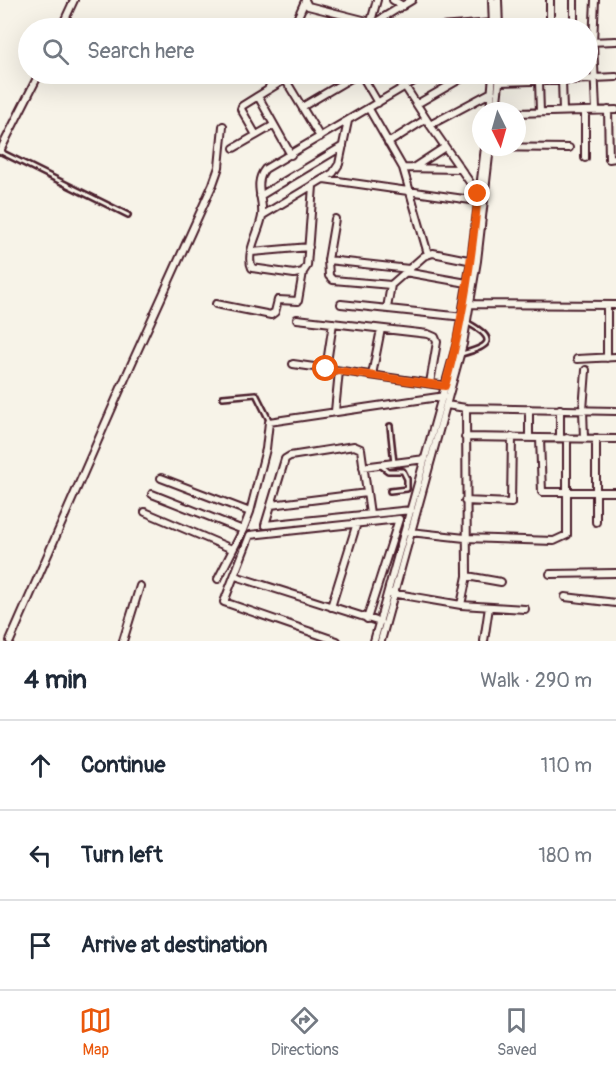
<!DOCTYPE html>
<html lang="en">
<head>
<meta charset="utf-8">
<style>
	:root { --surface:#fff; --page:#f6f6f7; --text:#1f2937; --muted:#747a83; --line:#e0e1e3; --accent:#ea580c }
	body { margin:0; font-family:Pangolin,sans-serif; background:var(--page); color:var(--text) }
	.compass { position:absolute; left:472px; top:102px; width:54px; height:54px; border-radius:50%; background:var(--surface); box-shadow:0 6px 24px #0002; rotate:175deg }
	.stop { position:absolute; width:18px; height:18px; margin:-14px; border:4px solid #ea580c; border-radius:50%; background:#fff }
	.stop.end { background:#ea580c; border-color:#fff; box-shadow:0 2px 6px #0008 }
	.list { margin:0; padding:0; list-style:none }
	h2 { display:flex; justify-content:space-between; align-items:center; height:78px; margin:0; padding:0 24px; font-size:26px }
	h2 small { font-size:20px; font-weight:400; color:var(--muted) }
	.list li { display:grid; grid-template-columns:39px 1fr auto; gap:18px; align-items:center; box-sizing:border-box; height:90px; padding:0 24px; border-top:2px solid var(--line) }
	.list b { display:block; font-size:22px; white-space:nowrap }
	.list em { font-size:20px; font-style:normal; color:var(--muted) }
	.icon { flex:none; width:33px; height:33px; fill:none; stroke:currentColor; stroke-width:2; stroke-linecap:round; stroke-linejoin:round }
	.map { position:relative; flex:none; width:616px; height:641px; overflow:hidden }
	.search { position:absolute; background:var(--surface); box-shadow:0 6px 24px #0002; left:18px; right:18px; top:18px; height:66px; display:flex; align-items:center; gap:15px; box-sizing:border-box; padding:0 21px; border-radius:33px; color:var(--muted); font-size:22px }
	.sheet { height:348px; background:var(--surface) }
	nav { display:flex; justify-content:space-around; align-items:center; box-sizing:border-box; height:84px; border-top:2px solid var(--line); background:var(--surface); font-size:16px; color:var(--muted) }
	nav a { display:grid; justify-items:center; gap:3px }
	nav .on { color:var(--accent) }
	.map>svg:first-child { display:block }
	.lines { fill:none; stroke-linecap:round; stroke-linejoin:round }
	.service-casing { stroke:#4a1f2b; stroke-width:8 }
	.minor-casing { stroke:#4a1f2b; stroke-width:10 }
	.service { stroke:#f7f3e8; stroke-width:3 }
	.minor { stroke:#f7f3e8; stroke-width:6 }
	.route { stroke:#ea580c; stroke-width:8 }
</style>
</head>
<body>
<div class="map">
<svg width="616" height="641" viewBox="0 0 616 641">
	<rect width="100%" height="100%" fill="#f7f3e8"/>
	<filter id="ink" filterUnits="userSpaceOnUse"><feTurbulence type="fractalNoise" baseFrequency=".0167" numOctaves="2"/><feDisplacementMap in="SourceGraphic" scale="12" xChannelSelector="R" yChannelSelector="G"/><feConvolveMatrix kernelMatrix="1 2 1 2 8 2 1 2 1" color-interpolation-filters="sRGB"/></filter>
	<g filter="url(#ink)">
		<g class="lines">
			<defs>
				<path id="service" d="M 1,152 L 128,215
					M 461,354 C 489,347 499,340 468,323
					M 223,397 L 256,394 L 269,420
					M 390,426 L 394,463
					M 380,465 L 388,471 L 403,471 L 407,479 L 407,489 L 390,491"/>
				<path id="minor" d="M 305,0 L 308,6 L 371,22
					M 393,0 L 403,6
					M 492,0 L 493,28
					M 498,0 L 499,28
					M 595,0 L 593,42 L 596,110
					M 370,25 L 377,0
					M 61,28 L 74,0
					M 293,28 L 305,1
					M 366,28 L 412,0
					M 426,28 L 493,23
					M 550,28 L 550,0
					M 574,28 L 574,0
					M 588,42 L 616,41
					M 361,74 L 378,103
					M 397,74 L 430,125 L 478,194
					M 594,78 L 616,77
					M 285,79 L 320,137
					M 562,80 L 563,111
					M 539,81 L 540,112
					M 500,82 L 594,79
					M 268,90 L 274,74
					M 417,104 L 469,74
					M 302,107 L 358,74
					M 369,109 L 403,168 L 428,254
					M 608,110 L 609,159 L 616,158
					M 490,111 L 493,74
					M 496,111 L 500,74
					M 517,113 L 616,110
					M 430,125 L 492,92
					M 256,135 L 241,109 L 242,106 L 258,96
					M 388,143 L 426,119
					M 490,147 L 569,148
					M 234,148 L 274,125
					M 0,151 L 39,74
					M 291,155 L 258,96 L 294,74
					M 585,158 L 585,111
					M 403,168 L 460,169
					M 413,168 L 445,147
					M 324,179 L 478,201
					M 313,186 L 307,266 L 303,272 L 294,274 L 252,268 C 245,253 260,231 262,216 C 264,199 253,184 265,169 L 426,74
					M 260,196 L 343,146
					M 263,215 L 333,173 L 339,164 L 348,121
					M 335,219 L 328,260 L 329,276 L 333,280 L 391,285
					M 252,252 L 309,247
					M 328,260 L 409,269
					M 405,272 L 467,283
					M 216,304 L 271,315 L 275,312 L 278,300 L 298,301 L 303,272
					M 341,304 L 464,317
					M 470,304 L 616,305
					M 387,308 L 391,285 L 424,256 L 433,253 L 473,261
					M 297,319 L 428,334 L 435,337 L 437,342 L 430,383
					M 607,358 L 607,305
					M 577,359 L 616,357
					M 293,364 L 447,386
					M 326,369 L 333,323
					M 372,375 L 381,329
					M 446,405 L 466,408
					M 529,409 L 529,438
					M 560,409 L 560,438
					M 335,411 L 339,371
					M 465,437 L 616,439
					M 540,438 L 542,492 L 616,492
					M 584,438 L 583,410 L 586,370
					M 596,438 L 596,522
					M 363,467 L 425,459
					M 161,478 L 250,512
					M 152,494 L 243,530
					M 465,501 L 511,503 L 512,437
					M 271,505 L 367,493
					M 145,512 L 232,549
					M 370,514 L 361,449 L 354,446 L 290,456 L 285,459 L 265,525 L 411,510
					M 410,532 L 465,538 L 554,541 L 567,535 L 567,438
					M 550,574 L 616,573
					M 235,576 L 380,622
					M 467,576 L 501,582
					M 218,579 L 243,530 L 250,512 L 266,449 L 269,422 L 445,396
					M 391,593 L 461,605 L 467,576 L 466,408 L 616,411
					M 565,597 L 616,603
					M 461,605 L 525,609
					M 331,607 L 357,523
					M 10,641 L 131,365 L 213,184 L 219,167 L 223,126
					M 123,641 L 140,586
					M 337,641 L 224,602 L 250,535 L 399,519 L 367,619
					M 374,641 L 457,343 L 471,261 L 485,147
					M 381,641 L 463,344 L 477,261 L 490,147
					M 484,641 L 489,607"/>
			</defs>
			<use href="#service" class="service-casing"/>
			<use href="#minor" class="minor-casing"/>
			<use href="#service" class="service"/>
			<use href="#minor" class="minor"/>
		</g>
	</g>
	<g class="lines" filter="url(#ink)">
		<path class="route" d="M 326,369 L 445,386 C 463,323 472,258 478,194"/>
	</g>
</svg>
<svg class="compass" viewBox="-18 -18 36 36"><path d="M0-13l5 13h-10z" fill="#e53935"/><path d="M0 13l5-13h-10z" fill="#747a83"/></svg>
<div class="stop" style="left:326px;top:369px"></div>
<div class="stop end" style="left:478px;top:194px"></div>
<div class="search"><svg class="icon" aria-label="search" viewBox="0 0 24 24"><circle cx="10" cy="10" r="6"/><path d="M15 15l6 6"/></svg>Search here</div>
</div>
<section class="sheet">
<h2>4 min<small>Walk · 290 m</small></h2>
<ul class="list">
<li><svg class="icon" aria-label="ahead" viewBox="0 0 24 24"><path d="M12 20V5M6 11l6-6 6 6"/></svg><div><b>Continue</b></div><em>110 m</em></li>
<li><svg class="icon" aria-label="left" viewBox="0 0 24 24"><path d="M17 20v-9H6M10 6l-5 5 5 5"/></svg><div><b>Turn left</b></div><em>180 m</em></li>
<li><svg class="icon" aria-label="arrive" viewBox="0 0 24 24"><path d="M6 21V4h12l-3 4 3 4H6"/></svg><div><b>Arrive at destination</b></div></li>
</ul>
</section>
<nav>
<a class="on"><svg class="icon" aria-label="map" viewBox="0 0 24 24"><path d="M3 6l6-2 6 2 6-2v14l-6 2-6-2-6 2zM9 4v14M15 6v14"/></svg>Map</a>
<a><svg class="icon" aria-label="directions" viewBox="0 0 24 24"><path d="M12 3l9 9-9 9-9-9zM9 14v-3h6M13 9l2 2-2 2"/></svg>Directions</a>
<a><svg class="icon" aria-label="saved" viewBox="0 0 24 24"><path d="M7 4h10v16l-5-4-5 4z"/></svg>Saved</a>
</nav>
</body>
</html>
